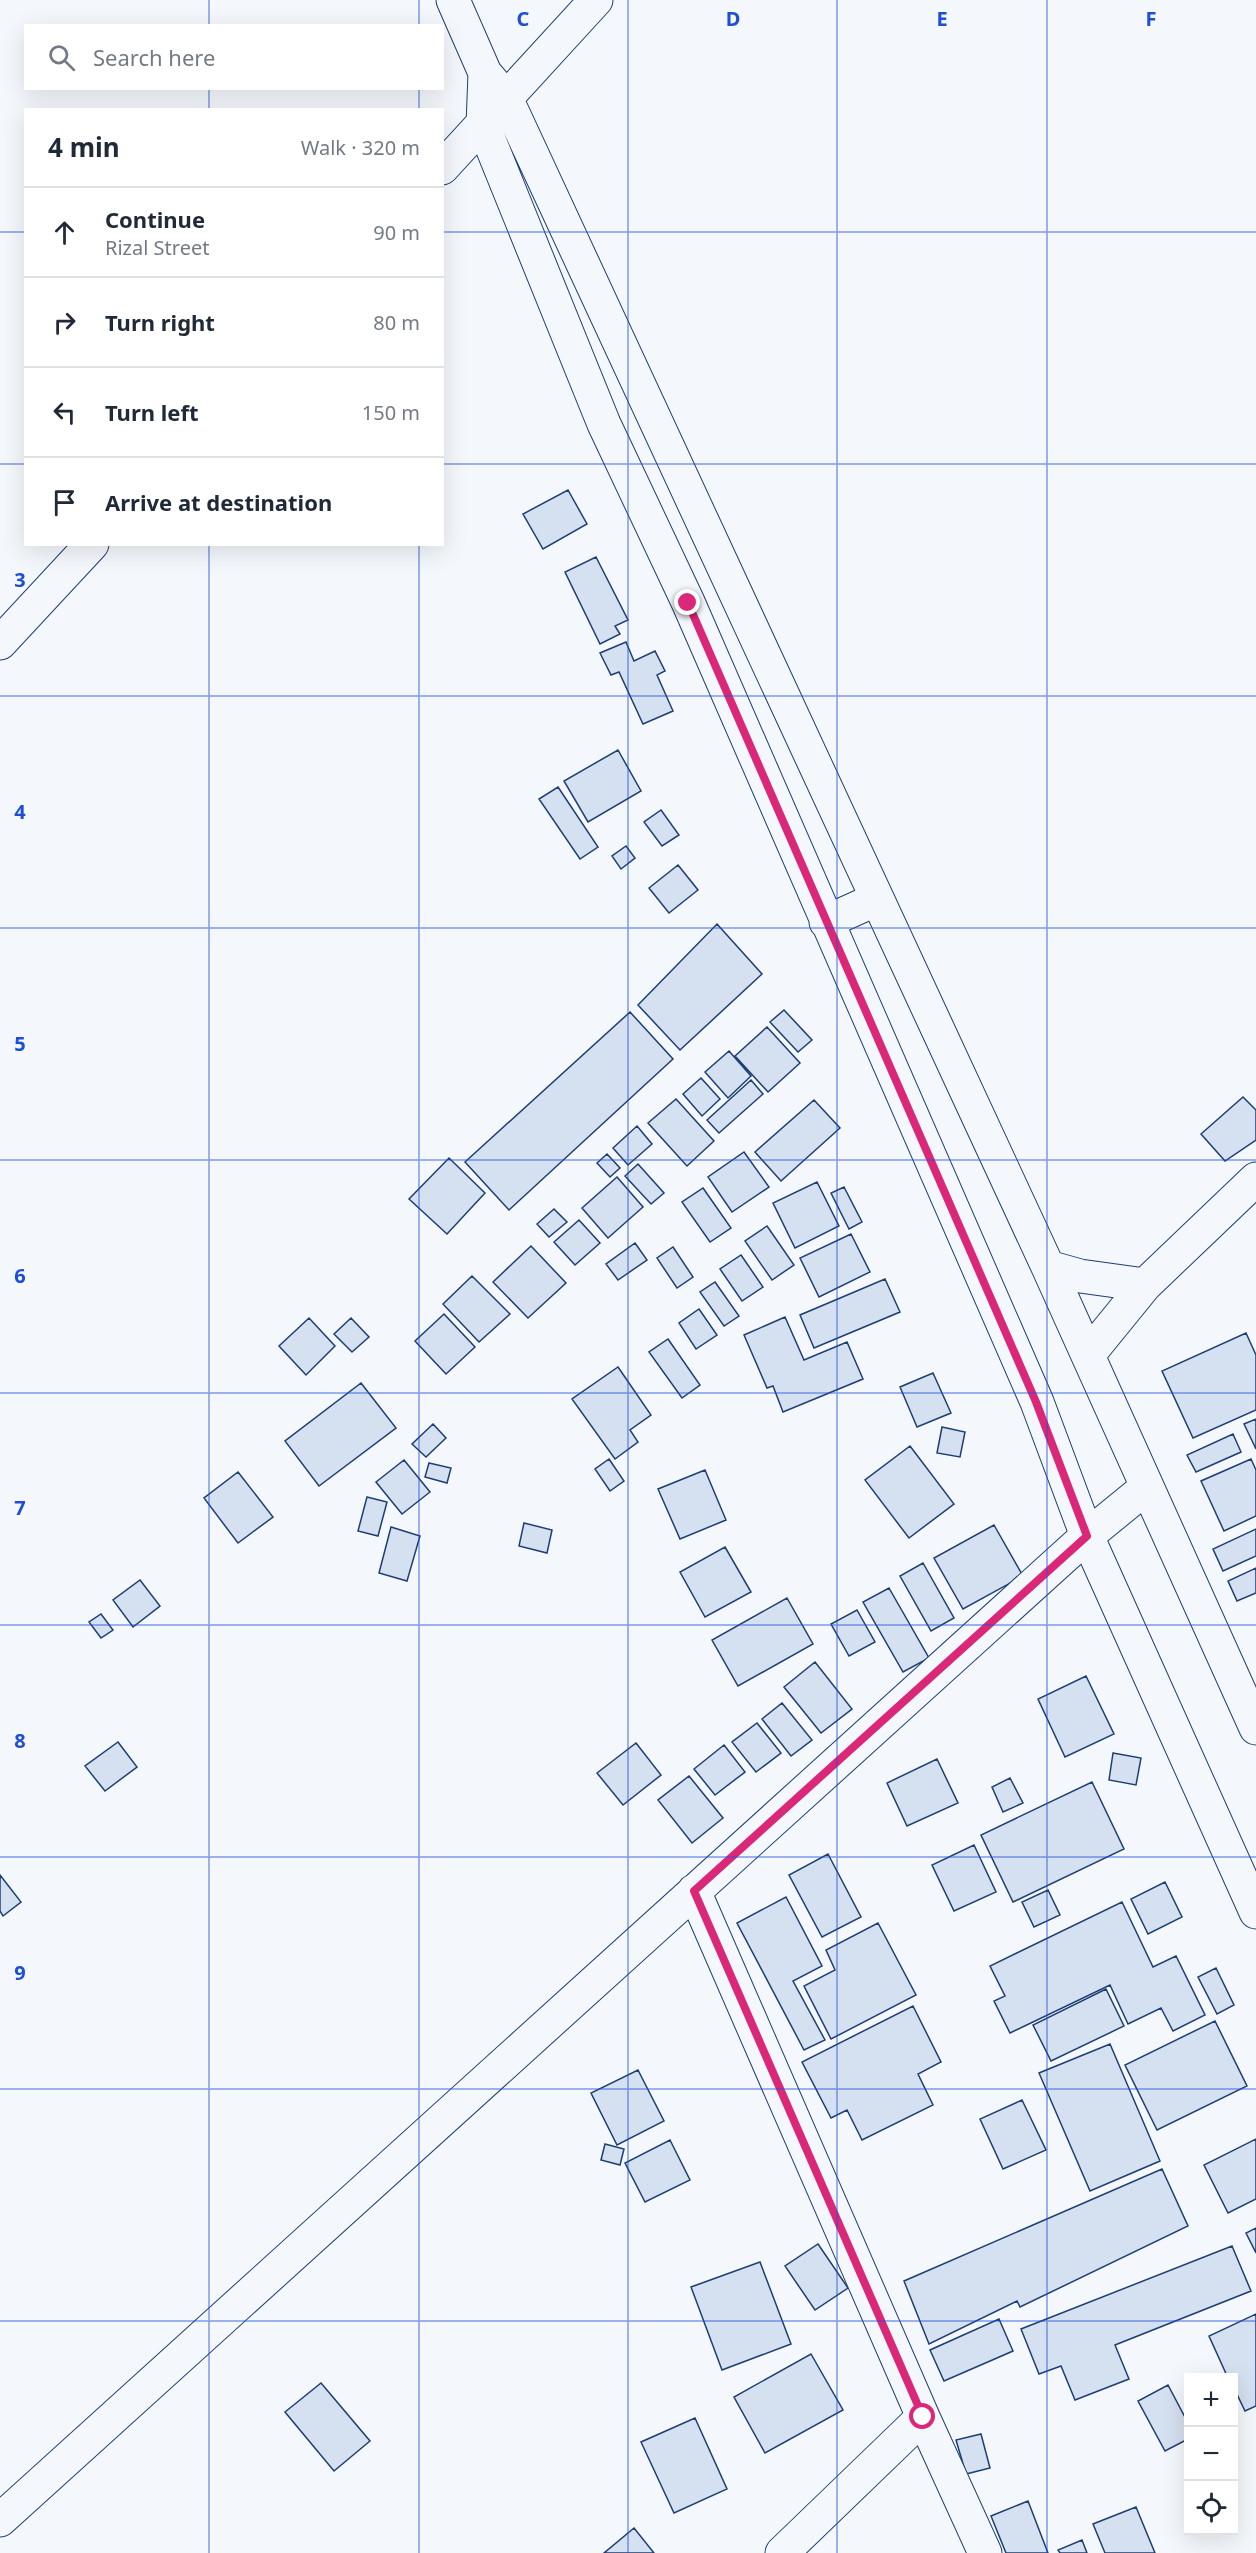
<!DOCTYPE html>
<html lang="en">
<head>
<meta charset="utf-8">
<style>
	:root { --surface:#fff; --page:#f6f6f7; --text:#1f2937; --muted:#747a83; --line:#e0e1e3 }
	body { margin:0; font-family:"Noto Sans",sans-serif; background:var(--page); color:var(--text) }
	.controls { position:absolute; right:18px; bottom:18px; display:grid; overflow:hidden; border-radius:0px; box-shadow:0 6px 24px #0002 }
	.controls button { width:54px; height:54px; display:grid; place-items:center; padding:0; border:0; border-bottom:2px solid var(--line); background:var(--surface); color:var(--text); font:30px sans-serif }
	.stop { position:absolute; width:18px; height:18px; margin:-14px; border:4px solid #db2777; border-radius:50%; background:#fff }
	.stop.end { background:#db2777; border-color:#fff; box-shadow:0 2px 6px #0008 }
	.list { margin:0; padding:0; list-style:none }
	h2 { display:flex; justify-content:space-between; align-items:center; height:78px; margin:0; padding:0 24px; font-size:26px }
	h2 small { font-size:20px; font-weight:400; color:var(--muted) }
	.list li { display:grid; grid-template-columns:39px 1fr auto; gap:18px; align-items:center; box-sizing:border-box; height:90px; padding:0 24px; border-top:2px solid var(--line) }
	.list b { display:block; font-size:22px; white-space:nowrap }
	.list p { margin:0; font-size:20px; white-space:nowrap; color:var(--muted) }
	.list em { font-size:20px; font-style:normal; color:var(--muted) }
	.icon { flex:none; width:33px; height:33px; fill:none; stroke:currentColor; stroke-width:2; stroke-linecap:round; stroke-linejoin:round }
	.map { position:relative; flex:none; width:1256px; height:2553px; overflow:hidden }
	.search { position:absolute; background:var(--surface); box-shadow:0 6px 24px #0002; left:24px; top:24px; width:420px; height:66px; display:flex; align-items:center; gap:15px; box-sizing:border-box; padding:0 21px; border-radius:0px; color:var(--muted); font-size:22px }
	.panel { position:absolute; background:var(--surface); box-shadow:0 6px 24px #0002; left:24px; top:108px; width:420px; height:438px; border-radius:0px }
	.map>svg:first-child { display:block }
	.building { fill:#d5e0f0; stroke:#1d3f73; stroke-width:1.5 }
	.lines { fill:none; stroke-linecap:round; stroke-linejoin:round }
	.minor-casing { stroke:#1d3f73; stroke-width:35 }
	.minor { stroke:#f4f7fb; stroke-width:33 }
	.route { stroke:#db2777; stroke-width:8 }
	.grid { fill:none; stroke:#1d4ed8; stroke-width:1.5; stroke-opacity:0.55 }
	.grid-label { font-size:20px; text-anchor:middle; font-weight:bold; fill:#1d4ed8; stroke:#f4f7fb; stroke-width:4.5; stroke-linejoin:round; paint-order:stroke }
</style>
</head>
<body>
<div class="map">
<svg width="1256" height="2553" viewBox="0 0 1256 2553">
	<rect width="100%" height="100%" fill="#f4f7fb"/>
	<path class="building" d="M 568,490 L 587,524 L 543,549 L 523,514 Z
		M 596,557 L 628,620 L 615,626 L 620,634 L 600,644 L 565,572 Z
		M 626,642 L 634,661 L 655,651 L 665,671 L 657,675 L 673,711 L 643,724 L 619,672 L 611,675 L 600,653 Z
		M 618,750 L 641,791 L 588,822 L 564,781 Z
		M 558,787 L 598,847 L 580,859 L 539,799 Z
		M 661,810 L 679,835 L 662,846 L 644,822 Z
		M 626,846 L 635,858 L 621,869 L 612,856 Z
		M 678,865 L 698,890 L 669,913 L 649,888 Z
		M 717,924 L 762,974 L 680,1050 L 638,1005 Z
		M 784,1010 L 812,1040 L 798,1052 L 770,1022 Z
		M 630,1012 L 673,1059 L 509,1210 L 465,1162 Z
		M 767,1027 L 800,1063 L 768,1092 L 735,1056 Z
		M 729,1051 L 751,1076 L 728,1098 L 705,1072 Z
		M 701,1078 L 720,1099 L 702,1116 L 683,1094 Z
		M 751,1080 L 763,1094 L 719,1133 L 707,1120 Z
		M 1243,1097 L 1256,1110 L 1256,1140 L 1225,1161 L 1201,1134 Z
		M 676,1099 L 714,1141 L 687,1166 L 648,1123 Z
		M 814,1100 L 840,1128 L 781,1181 L 755,1152 Z
		M 637,1126 L 652,1144 L 628,1165 L 613,1148 Z
		M 744,1152 L 769,1187 L 732,1212 L 708,1177 Z
		M 607,1154 L 620,1168 L 610,1177 L 597,1163 Z
		M 449,1158 L 485,1193 L 447,1234 L 409,1199 Z
		M 638,1164 L 664,1193 L 651,1204 L 625,1176 Z
		M 617,1177 L 643,1207 L 608,1238 L 582,1208 Z
		M 817,1182 L 839,1226 L 795,1248 L 773,1203 Z
		M 844,1187 L 862,1222 L 849,1229 L 831,1193 Z
		M 703,1188 L 731,1228 L 710,1242 L 682,1202 Z
		M 554,1209 L 567,1222 L 549,1237 L 537,1224 Z
		M 579,1220 L 600,1243 L 575,1265 L 554,1242 Z
		M 767,1226 L 794,1265 L 772,1280 L 745,1241 Z
		M 851,1234 L 870,1272 L 819,1297 L 800,1258 Z
		M 635,1243 L 647,1260 L 618,1280 L 606,1264 Z
		M 531,1246 L 566,1283 L 528,1318 L 493,1282 Z
		M 673,1247 L 693,1277 L 677,1288 L 657,1258 Z
		M 741,1255 L 763,1287 L 742,1301 L 720,1269 Z
		M 472,1276 L 510,1314 L 479,1342 L 443,1304 Z
		M 885,1279 L 900,1312 L 814,1348 L 800,1315 Z
		M 715,1282 L 739,1316 L 724,1326 L 700,1292 Z
		M 699,1309 L 717,1335 L 696,1349 L 679,1323 Z
		M 444,1314 L 475,1347 L 446,1374 L 415,1341 Z
		M 785,1317 L 804,1360 L 847,1342 L 863,1379 L 783,1412 L 773,1386 L 767,1388 L 744,1335 Z
		M 309,1318 L 335,1346 L 306,1375 L 279,1346 Z
		M 351,1318 L 369,1337 L 352,1352 L 334,1334 Z
		M 1246,1333 L 1256,1355 L 1256,1410 L 1193,1438 L 1162,1371 Z
		M 668,1339 L 700,1385 L 682,1398 L 649,1352 Z
		M 618,1367 L 651,1415 L 630,1430 L 638,1442 L 615,1459 L 572,1399 Z
		M 933,1373 L 951,1413 L 917,1427 L 900,1387 Z
		M 361,1383 L 396,1428 L 319,1486 L 285,1441 Z
		M 1256,1419 L 1256,1449 L 1244,1424 Z
		M 433,1424 L 446,1438 L 426,1457 L 412,1444 Z
		M 942,1427 L 965,1432 L 960,1457 L 937,1453 Z
		M 1233,1434 L 1241,1452 L 1196,1472 L 1187,1455 Z
		M 910,1446 L 954,1504 L 909,1538 L 865,1480 Z
		M 609,1459 L 624,1481 L 610,1491 L 595,1469 Z
		M 1251,1459 L 1256,1470 L 1256,1516 L 1224,1531 L 1201,1481 Z
		M 404,1460 L 430,1492 L 402,1514 L 376,1482 Z
		M 429,1463 L 451,1468 L 447,1483 L 425,1477 Z
		M 705,1470 L 726,1520 L 680,1539 L 658,1489 Z
		M 238,1472 L 273,1517 L 238,1543 L 204,1498 Z
		M 367,1497 L 387,1502 L 378,1536 L 358,1531 Z
		M 524,1523 L 552,1530 L 547,1553 L 519,1546 Z
		M 994,1525 L 1023,1576 L 963,1609 L 934,1558 Z
		M 391,1527 L 420,1536 L 407,1581 L 379,1573 Z
		M 1256,1529 L 1256,1556 L 1223,1571 L 1213,1549 Z
		M 725,1547 L 751,1592 L 705,1617 L 680,1572 Z
		M 923,1563 L 954,1618 L 931,1631 L 900,1576 Z
		M 1256,1568 L 1256,1593 L 1237,1601 L 1228,1581 Z
		M 140,1580 L 160,1606 L 133,1627 L 113,1600 Z
		M 889,1588 L 929,1658 L 903,1672 L 863,1602 Z
		M 787,1598 L 813,1644 L 738,1686 L 712,1640 Z
		M 857,1610 L 875,1642 L 849,1656 L 831,1624 Z
		M 101,1614 L 113,1630 L 101,1638 L 89,1622 Z
		M 815,1662 L 852,1709 L 821,1733 L 784,1687 Z
		M 1086,1676 L 1114,1734 L 1065,1757 L 1038,1699 Z
		M 782,1703 L 812,1740 L 791,1756 L 762,1719 Z
		M 757,1723 L 781,1753 L 756,1772 L 732,1742 Z
		M 118,1742 L 137,1767 L 105,1791 L 85,1766 Z
		M 636,1743 L 661,1775 L 623,1805 L 597,1773 Z
		M 724,1745 L 745,1772 L 715,1795 L 694,1769 Z
		M 1113,1753 L 1141,1758 L 1136,1785 L 1109,1780 Z
		M 937,1759 L 958,1803 L 907,1826 L 887,1783 Z
		M 689,1776 L 723,1818 L 692,1843 L 658,1800 Z
		M 1010,1778 L 1023,1803 L 1003,1812 L 992,1787 Z
		M 1092,1782 L 1124,1849 L 1013,1902 L 981,1835 Z
		M 974,1845 L 996,1892 L 954,1911 L 932,1865 Z
		M 828,1854 L 861,1917 L 822,1937 L 789,1875 Z
		M 0,1875 L 21,1902 L 3,1916 L 0,1911 Z
		M 1165,1882 L 1182,1917 L 1148,1934 L 1131,1899 Z
		M 1048,1890 L 1060,1915 L 1034,1927 L 1022,1902 Z
		M 786,1897 L 822,1966 L 793,1981 L 825,2040 L 804,2050 L 737,1923 Z
		M 1122,1902 L 1153,1967 L 1176,1956 L 1205,2015 L 1173,2031 L 1161,2008 L 1128,2024 L 1110,1985 L 1010,2033 L 994,2001 L 1005,1996 L 990,1966 Z
		M 878,1923 L 916,1995 L 831,2039 L 804,1986 L 835,1970 L 826,1950 Z
		M 1216,1968 L 1234,2005 L 1217,2014 L 1198,1977 Z
		M 1106,1989 L 1124,2026 L 1051,2061 L 1033,2025 Z
		M 913,2006 L 941,2062 L 918,2074 L 933,2105 L 862,2140 L 847,2110 L 831,2118 L 802,2062 Z
		M 1215,2021 L 1247,2086 L 1157,2130 L 1125,2065 Z
		M 1110,2044 L 1160,2161 L 1090,2191 L 1039,2073 Z
		M 638,2070 L 664,2121 L 617,2145 L 591,2093 Z
		M 1022,2100 L 1046,2150 L 1003,2169 L 980,2119 Z
		M 1256,2139 L 1256,2199 L 1228,2213 L 1204,2165 Z
		M 670,2140 L 690,2180 L 645,2202 L 625,2163 Z
		M 605,2144 L 624,2149 L 620,2165 L 601,2160 Z
		M 1162,2169 L 1188,2226 L 1020,2307 L 1017,2301 L 929,2344 L 904,2281 Z
		M 1256,2228 L 1256,2253 L 1246,2233 Z
		M 818,2244 L 848,2288 L 815,2310 L 785,2266 Z
		M 1232,2246 L 1251,2291 L 1115,2345 L 1129,2379 L 1075,2400 L 1061,2366 L 1039,2374 L 1021,2329 Z
		M 760,2262 L 791,2344 L 722,2370 L 691,2287 Z
		M 1256,2314 L 1256,2406 L 1245,2411 L 1234,2388 L 1234,2378 L 1228,2378 L 1209,2336 Z
		M 999,2319 L 1013,2351 L 944,2381 L 930,2350 Z
		M 811,2354 L 843,2410 L 765,2453 L 734,2397 Z
		M 321,2383 L 370,2441 L 334,2471 L 285,2412 Z
		M 1168,2385 L 1188,2423 L 1188,2439 L 1165,2451 L 1138,2401 Z
		M 695,2418 L 727,2489 L 674,2513 L 641,2442 Z
		M 981,2434 L 990,2468 L 966,2474 L 956,2440 Z
		M 1028,2501 L 1048,2553 L 1006,2553 L 991,2516 Z
		M 1136,2507 L 1155,2553 L 1105,2553 L 1093,2524 Z
		M 634,2528 L 654,2553 L 604,2553 Z
		M 1082,2540 L 1087,2553 L 1060,2553 L 1058,2550 Z"/>
	<g class="lines">
		<defs>
			<path id="minor" d="M 453,0 L 485,73 L 506,98 L 1048,1267 L 1256,1728
				M 485,73 L 483,125 L 604,424 L 688,602 L 1037,1402 L 1087,1536 L 1256,1912
				M 442,168 L 596,0
				M 0,643 L 92,544
				M 826,922 L 877,899
				M 1048,1267 L 1080,1276 L 1145,1285
				M 1088,1355 L 1145,1285 L 1256,1179
				M 694,1891 L 923,2417 L 985,2553
				M 0,2520 L 1087,1536 L 1147,1487
				M 782,2553 L 923,2417"/>
		</defs>
		<use href="#minor" class="minor-casing"/>
		<use href="#minor" class="minor"/>
	</g>
	<g class="lines">
		<path class="route" d="M 688,603 L 1036,1402 L 1087,1536 L 694,1891 L 923,2417"/>
	</g>
	<path class="grid" d="M 209,0 L 209,26M 419,0 L 419,26M 628,0 L 628,2553M 837,0 L 837,2553M 1047,0 L 1047,2553M 209,88 L 209,110M 419,88 L 419,110M 0,232 L 26,232M 442,232 L 1256,232M 0,464 L 26,464M 442,464 L 1256,464M 209,544 L 209,2553M 419,544 L 419,2553M 0,696 L 1256,696M 0,928 L 1256,928M 0,1160 L 1256,1160M 0,1393 L 1256,1393M 0,1625 L 1256,1625M 0,1857 L 1256,1857M 0,2089 L 1256,2089M 0,2321 L 1256,2321"/>
	<g class="grid-label">
		<text x="523" y="26">C</text>
		<text x="733" y="26">D</text>
		<text x="942" y="26">E</text>
		<text x="1151" y="26">F</text>
		<text x="20" y="587">3</text>
		<text x="20" y="819">4</text>
		<text x="20" y="1051">5</text>
		<text x="20" y="1283">6</text>
		<text x="20" y="1515">7</text>
		<text x="20" y="1748">8</text>
		<text x="20" y="1980">9</text>
	</g>
</svg>
<div class="controls">
<button>+</button>
<button>−</button>
<button><svg class="icon" aria-label="locate" viewBox="0 0 24 24"><circle cx="12" cy="12" r="6"/><path d="M12 2v4M12 18v4M2 12h4M18 12h4"/></svg></button>
</div>
<div class="stop" style="left:923px;top:2417px"></div>
<div class="stop end" style="left:688px;top:603px"></div>
<div class="search"><svg class="icon" aria-label="search" viewBox="0 0 24 24"><circle cx="10" cy="10" r="6"/><path d="M15 15l6 6"/></svg>Search here</div>
<section class="panel">
<h2>4 min<small>Walk · 320 m</small></h2>
<ul class="list">
<li><svg class="icon" aria-label="ahead" viewBox="0 0 24 24"><path d="M12 20V5M6 11l6-6 6 6"/></svg><div><b>Continue</b><p>Rizal Street</p></div><em>90 m</em></li>
<li><svg class="icon" aria-label="right" viewBox="0 0 24 24"><path d="M7 20v-9h11M14 6l5 5-5 5"/></svg><div><b>Turn right</b></div><em>80 m</em></li>
<li><svg class="icon" aria-label="left" viewBox="0 0 24 24"><path d="M17 20v-9H6M10 6l-5 5 5 5"/></svg><div><b>Turn left</b></div><em>150 m</em></li>
<li><svg class="icon" aria-label="arrive" viewBox="0 0 24 24"><path d="M6 21V4h12l-3 4 3 4H6"/></svg><div><b>Arrive at destination</b></div></li>
</ul>
</section>
</div>
</body>
</html>
